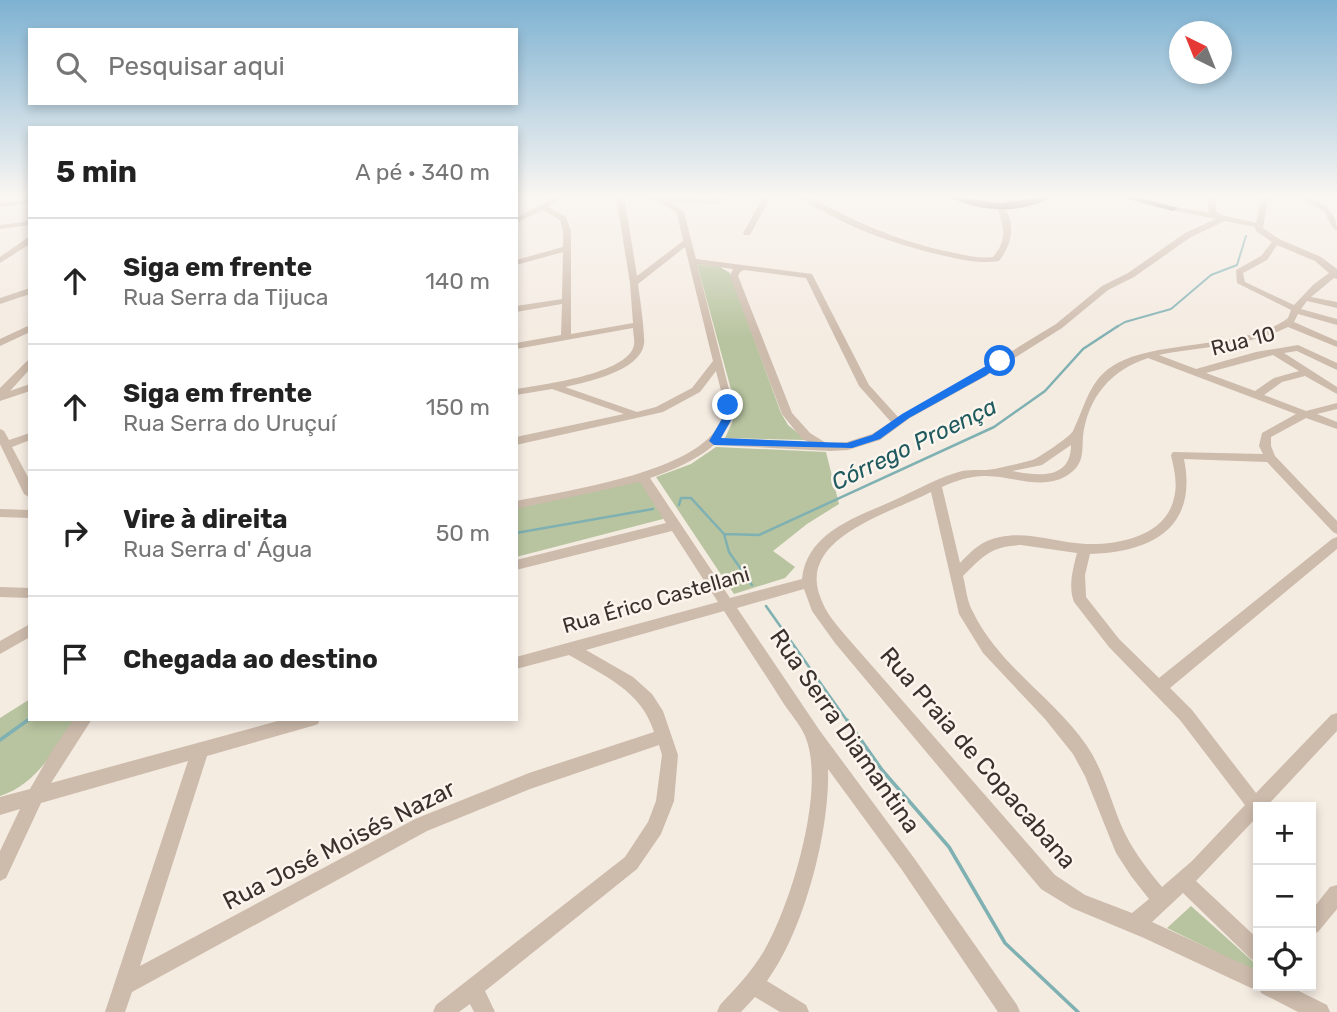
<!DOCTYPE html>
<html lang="pt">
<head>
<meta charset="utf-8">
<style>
	:root { --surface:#fff; --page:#f2f2f2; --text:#222; --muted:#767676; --line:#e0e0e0 }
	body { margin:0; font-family:Rubik,sans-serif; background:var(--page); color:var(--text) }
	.controls { position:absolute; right:21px; bottom:21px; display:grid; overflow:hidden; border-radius:0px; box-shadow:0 4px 10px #0003 }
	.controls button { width:63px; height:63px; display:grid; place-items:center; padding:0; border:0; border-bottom:2px solid var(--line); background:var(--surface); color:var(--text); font:35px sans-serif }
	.compass { position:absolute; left:1169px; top:21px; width:63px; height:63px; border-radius:50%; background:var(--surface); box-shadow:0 4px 10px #0003; rotate:317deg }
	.stop { position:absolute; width:21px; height:21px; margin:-16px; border:5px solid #1a73e8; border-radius:50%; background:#fff }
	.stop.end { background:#1a73e8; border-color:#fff; box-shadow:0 2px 7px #0008 }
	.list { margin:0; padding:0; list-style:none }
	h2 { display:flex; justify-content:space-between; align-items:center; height:91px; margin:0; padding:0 28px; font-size:30px }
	h2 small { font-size:23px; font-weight:400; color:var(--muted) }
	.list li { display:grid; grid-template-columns:46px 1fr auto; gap:21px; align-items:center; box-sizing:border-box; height:126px; padding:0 28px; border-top:2px solid var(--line) }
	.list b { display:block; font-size:26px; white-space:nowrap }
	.list p { margin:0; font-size:23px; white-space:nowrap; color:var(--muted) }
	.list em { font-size:23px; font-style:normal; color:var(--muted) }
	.icon { flex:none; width:38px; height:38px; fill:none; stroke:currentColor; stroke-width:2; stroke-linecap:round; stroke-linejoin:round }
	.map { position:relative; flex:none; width:1337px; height:1012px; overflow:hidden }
	.search { position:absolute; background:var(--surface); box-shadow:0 4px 10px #0003; left:28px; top:28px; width:490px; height:77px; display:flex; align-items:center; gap:18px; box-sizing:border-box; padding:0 24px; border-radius:0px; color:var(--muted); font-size:26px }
	.panel { position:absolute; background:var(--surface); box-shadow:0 4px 10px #0003; left:28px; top:126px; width:490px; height:595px; border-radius:0px }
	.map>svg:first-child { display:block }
	.green { fill:#b8c4a0 }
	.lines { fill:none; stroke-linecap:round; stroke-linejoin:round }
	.stream-far2 { stroke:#7fb0b2; stroke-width:2 }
	.stream-far1 { stroke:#7fb0b2; stroke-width:2.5 }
	.stream { stroke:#7fb0b2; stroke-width:3.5 }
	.minor { fill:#cdbbac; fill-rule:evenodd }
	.major { fill:#7d675c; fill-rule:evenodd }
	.route { fill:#1a73e8 }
	.labels { text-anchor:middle; stroke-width:5; stroke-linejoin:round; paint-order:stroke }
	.street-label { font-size:21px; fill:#3b302b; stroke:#fbf5ee }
	.water-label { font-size:23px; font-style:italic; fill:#1f5a5e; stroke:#fbf5ee }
	.near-street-label { font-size:24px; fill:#3b302b; stroke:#fbf5ee }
</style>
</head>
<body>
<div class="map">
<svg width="1337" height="1012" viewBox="0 0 1337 1012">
	<rect width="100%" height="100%" fill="#f4ebe1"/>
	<path class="green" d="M 697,264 L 720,267 L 730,273 L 781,413 L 788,425 L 806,440 L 725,438 L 732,423 L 735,404 Z
		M 716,447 L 826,452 L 839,504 L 807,524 L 773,551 L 795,567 L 785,578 L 734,594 L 656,477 L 691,464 Z
		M 630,481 L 643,482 L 664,517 L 663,519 L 516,557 L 516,507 Z
		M 30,699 L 30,719 L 75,719 C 55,749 37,784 0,796 L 0,718 Z
		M 1191,906 L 1258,966 L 1255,971 L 1167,928 Z"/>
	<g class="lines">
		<path class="stream-far2" d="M 1115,328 L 1125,322 L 1171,309 L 1211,275 L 1237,265 L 1246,236"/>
		<path class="stream-far1" d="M 679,505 L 681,498 L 691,498 L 724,534 L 759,535 L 994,427 L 1045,391 L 1083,349 L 1118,326
			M 516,533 L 653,509
			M 724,534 L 729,552 L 752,585
			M 766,606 L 848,722
			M 26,722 L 30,719"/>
		<path class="stream" d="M 847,720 L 882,770 L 949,847 L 1005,943 L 1078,1012
			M 0,740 L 28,720"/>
		<path class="minor" d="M 557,196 L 566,196 L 548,207 L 566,217 L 571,231 L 571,334 L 633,323 L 630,283 L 617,202 L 613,196 L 620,196 L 625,201 L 637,276 L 683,241 L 677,213 L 660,202 L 640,196 L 714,200 L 716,199 L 714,196 L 721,196 L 723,201 L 715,204 L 670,202 L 684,212 L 696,259 L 812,274 L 869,385 L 898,417 L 978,372 L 1056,324 L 1102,286 L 1128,273 L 1185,233 L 1216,219 L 1170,210 L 1170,206 L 1209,213 L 1207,196 L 1215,196 L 1216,211 L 1224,216 L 1256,223 L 1261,200 L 1265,196 L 1273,196 L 1268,201 L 1263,228 L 1279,239 L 1321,257 L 1337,269 L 1337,279 L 1334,278 L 1311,297 L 1337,302 L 1337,308 L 1307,301 L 1301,309 L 1337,319 L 1337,325 L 1298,314 L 1294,322 L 1337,341 L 1337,347 L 1288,327 C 1248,347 1202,346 1159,355 L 1196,369 L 1256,352 L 1298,345 L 1337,363 L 1337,370 L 1297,351 L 1284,353 L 1337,387 L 1337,394 L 1305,376 L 1282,382 L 1264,395 L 1306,411 L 1337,403 L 1337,409 L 1317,414 L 1337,422 L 1337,429 L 1306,418 L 1271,437 L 1271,446 L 1275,456 L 1337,521 L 1337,534 L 1333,532 L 1267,462 L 1184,459 C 1198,528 1152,552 1090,554 L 1085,575 L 1086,597 L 1119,639 L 1159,678 L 1332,539 L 1337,537 L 1337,549 L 1170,688 L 1192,710 L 1256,793 L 1331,715 L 1337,713 L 1337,731 L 1266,807 L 1258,807 L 1258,816 L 1196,881 L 1258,939 L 1258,962 L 1251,959 L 1183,893 L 1152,922 L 1258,971 L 1258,986 L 1289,986 L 1327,1005 L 1330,1012 L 1298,1012 L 1261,993 L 1260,990 L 1251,988 L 1144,938 L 1072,908 L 1041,889 L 835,643 L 812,611 L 804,589 L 737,608 L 820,731 L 914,858 L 1017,1005 L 1020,1012 L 998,1012 L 902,870 L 828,769 C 830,831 804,931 767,981 L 806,1005 L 809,1012 L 780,1012 L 755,997 L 741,1012 L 717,1012 L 720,1005 C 736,988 752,971 764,951 C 791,905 827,787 805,736 C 800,724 789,712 782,701 C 763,671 743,641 724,611 L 586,650 L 633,677 L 652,694 L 663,711 L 678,755 L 674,801 L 661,834 L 637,869 L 485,991 L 495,1012 L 474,1012 L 470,1004 L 459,1012 L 433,1012 L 436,1005 L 625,857 L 648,822 L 656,801 L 662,755 L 659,745 L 530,789 L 427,831 L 132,992 L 125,1012 L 105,1012 L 188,761 L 41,803 L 6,878 L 0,881 L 0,851 L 20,809 L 0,815 L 0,797 L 30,789 L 53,749 L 74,719 L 92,719 L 51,783 L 285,719 L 320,719 L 318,724 L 312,726 L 207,756 L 140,966 L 415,819 L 529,773 L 654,732 C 641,690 604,676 569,655 L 516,669 L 516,657 L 718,602 L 672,531 L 516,570 L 516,560 L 666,523 L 640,482 L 516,509 L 516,501 C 564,491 712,471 723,414 C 725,400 719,384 716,371 L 700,392 L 663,412 L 516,445 L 516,437 L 624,414 L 552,389 L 516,395 L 516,389 C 540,385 629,374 634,345 C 635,340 633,333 633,328 L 516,349 L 516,343 L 561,335 L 562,304 L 516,312 L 516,306 L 562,299 L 563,252 L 516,265 L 516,260 L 563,247 L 563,231 L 560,220 L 543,210 L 516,223 L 516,218 ZM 1225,221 L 1255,227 L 1256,231 L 1272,242 L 1261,256 L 1236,270 L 1237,283 L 1291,310 L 1288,318 C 1248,348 1172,340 1124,360 C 1090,374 1087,402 1073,431 C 1070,437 1042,455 1035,459 C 1027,462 1003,467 994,469 C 984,471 973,469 962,471 C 940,477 920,488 899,498 C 861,516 807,530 802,579 L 730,598 L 650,478 C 673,470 695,461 714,445 L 830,451 L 848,450 L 880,440 L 910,418 L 986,376 L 1062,328 L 1108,290 L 1134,277 L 1191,237 ZM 1277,245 L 1315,261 L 1329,273 L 1313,285 L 1294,305 L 1245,282 L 1243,273 L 1267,260 ZM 685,247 L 713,361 L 692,388 L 656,407 L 637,412 L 565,387 C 587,382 640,371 644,344 C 645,331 640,299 638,284 ZM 697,264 L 733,269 L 730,276 L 782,414 L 802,439 L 809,442 L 721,438 L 732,418 L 733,405 ZM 744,270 L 806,278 L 859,386 L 891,422 L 872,434 L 847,442 L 826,443 L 810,433 L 792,413 L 738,276 L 740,272 ZM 1273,355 L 1299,371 L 1274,378 L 1255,391 L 1206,373 ZM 1148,358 L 1296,414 L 1262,433 L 1259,446 L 1263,454 L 1173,452 L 1171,455 C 1174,469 1178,483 1174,498 C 1166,536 1119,545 1086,544 C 1057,543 1029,531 1000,537 C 983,540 972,550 960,563 L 942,487 C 955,481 969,476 984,476 C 1013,475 1047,494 1073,471 C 1084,461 1082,450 1083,436 C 1088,397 1111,370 1148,358 ZM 1071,445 C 1071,480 1038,476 1012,471 L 1042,465 ZM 931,492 L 959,614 L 983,653 L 1045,719 L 1073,754 L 1085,776 L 1116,853 L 1131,876 L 1149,899 L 1132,913 L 1085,895 L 1055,875 L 845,635 C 836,624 826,613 821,599 C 795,538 891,513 931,492 ZM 1021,545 L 1077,553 C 1073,569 1068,586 1074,602 L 1109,647 L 1180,720 L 1245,805 L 1192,861 L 1162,887 C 1146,868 1131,848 1121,825 C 1110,798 1103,770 1087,746 C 1054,698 999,666 973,612 C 967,602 966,588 963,576 C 983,556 991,546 1021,545 Z
			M 764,196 L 771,196 L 750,235 L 744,235 L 743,233 Z
			M 798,196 L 807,196 C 855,221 892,239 945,251 C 961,254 976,259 993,257 C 1008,240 1004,225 996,206 L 1000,204 C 1018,219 1012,245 999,261 C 980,264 964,260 945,256 C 895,245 840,225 798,196 Z
			M 1296,196 C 1316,196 1337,209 1337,230 L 1333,228 L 1324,211 Z
			M 30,199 L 30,203 L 0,207 L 0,203 Z
			M 30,221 L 30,225 L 0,229 L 0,225 Z
			M 27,238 L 30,238 L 30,244 L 0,263 L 0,257 Z
			M 30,288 L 30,294 L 0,304 L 0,298 Z
			M 30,325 L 30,332 L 0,346 L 0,339 Z
			M 30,360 L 30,369 L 10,391 L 30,384 L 30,391 L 0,401 L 0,388 L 27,361 Z
			M 0,429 L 4,431 L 9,440 L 30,433 L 30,440 L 12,447 L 30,481 L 30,498 L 24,494 L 0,444 Z
			M 0,509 L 30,510 L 30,518 L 0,517 Z
			M 0,587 L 30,588 L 30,598 L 0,597 Z
			M 30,624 L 30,637 L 0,654 L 0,641 Z
			M 1337,885 L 1337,909 L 1318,932 L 1311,934 L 1311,911 L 1330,887 Z"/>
		<path class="major" d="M 948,196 L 1000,203 L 1052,196 C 1025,215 975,212 948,196 Z
			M 1116,196 L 1134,196 L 1178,208 L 1173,211 Z"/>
	</g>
	<linearGradient id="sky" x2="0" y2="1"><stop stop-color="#7eb2d2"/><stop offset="0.58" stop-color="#faf6f2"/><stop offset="1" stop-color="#faf6f2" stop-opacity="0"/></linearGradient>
	<rect width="1337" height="338" fill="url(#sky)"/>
	<path class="route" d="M 1000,358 L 1004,359 L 1004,363 L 985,376 L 909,418 L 880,439 L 852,448 L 714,445 L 709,441 L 723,417 L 723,405 L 728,402 L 733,405 L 733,417 L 721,438 L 847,443 L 872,435 L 902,414 Z"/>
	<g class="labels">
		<g class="street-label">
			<text transform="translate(1243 341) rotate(-14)" y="7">Rua 10</text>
			<text transform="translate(656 600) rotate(-16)" y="7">Rua Érico Castellani</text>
		</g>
		<g class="water-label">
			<text transform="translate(914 444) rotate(-26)" y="8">Córrego Proença</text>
		</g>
		<g class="near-street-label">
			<text transform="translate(845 731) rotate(55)" y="8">Rua Serra Diamantina</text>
			<text transform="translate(978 758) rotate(49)" y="8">Rua Praia de Copacabana</text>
			<text transform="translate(339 845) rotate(-27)" y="8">Rua José Moisés Nazar</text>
		</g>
	</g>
</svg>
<div class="controls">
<button>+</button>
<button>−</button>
<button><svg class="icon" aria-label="locate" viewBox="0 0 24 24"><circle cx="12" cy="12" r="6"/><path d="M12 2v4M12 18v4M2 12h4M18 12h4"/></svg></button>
</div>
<svg class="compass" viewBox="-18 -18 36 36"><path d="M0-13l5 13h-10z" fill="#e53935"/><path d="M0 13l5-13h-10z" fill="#767676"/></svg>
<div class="stop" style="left:1000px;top:361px"></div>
<div class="stop end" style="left:728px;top:405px"></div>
<div class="search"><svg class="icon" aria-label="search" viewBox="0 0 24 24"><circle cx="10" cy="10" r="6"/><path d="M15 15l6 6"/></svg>Pesquisar aqui</div>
<section class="panel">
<h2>5 min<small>A pé · 340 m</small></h2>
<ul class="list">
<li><svg class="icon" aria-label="ahead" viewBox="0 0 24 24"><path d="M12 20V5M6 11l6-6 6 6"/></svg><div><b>Siga em frente</b><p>Rua Serra da Tijuca</p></div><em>140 m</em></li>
<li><svg class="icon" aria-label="ahead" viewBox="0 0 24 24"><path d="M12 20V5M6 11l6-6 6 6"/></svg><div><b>Siga em frente</b><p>Rua Serra do Uruçuí</p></div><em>150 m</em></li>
<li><svg class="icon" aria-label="right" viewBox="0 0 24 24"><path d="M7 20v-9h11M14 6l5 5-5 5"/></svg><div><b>Vire à direita</b><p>Rua Serra d' Água</p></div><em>50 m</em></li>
<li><svg class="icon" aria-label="arrive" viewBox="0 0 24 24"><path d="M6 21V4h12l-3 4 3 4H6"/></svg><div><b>Chegada ao destino</b></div></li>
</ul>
</section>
</div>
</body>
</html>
